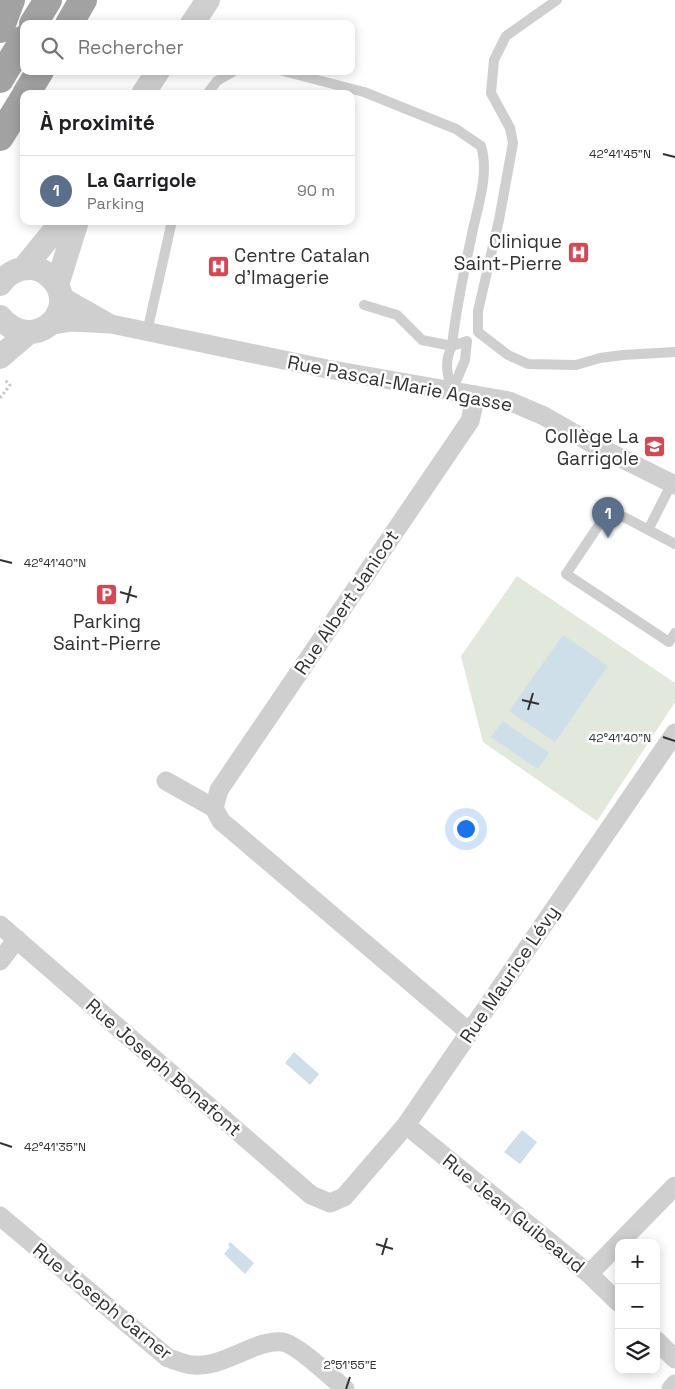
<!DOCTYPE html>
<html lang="fr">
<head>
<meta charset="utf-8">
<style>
	:root { --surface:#fff; --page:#f6f6f6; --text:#202124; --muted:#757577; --line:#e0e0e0; --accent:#d74753 }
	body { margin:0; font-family:"Space Grotesk",sans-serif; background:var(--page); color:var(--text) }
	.controls { position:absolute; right:15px; bottom:15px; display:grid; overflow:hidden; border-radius:10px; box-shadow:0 2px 12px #0003 }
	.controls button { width:45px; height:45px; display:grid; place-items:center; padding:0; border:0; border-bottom:1px solid var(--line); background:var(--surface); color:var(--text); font:25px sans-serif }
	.you { position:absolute; left:465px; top:828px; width:18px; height:18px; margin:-12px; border:4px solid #fff; border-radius:50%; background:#1a73e8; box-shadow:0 0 0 8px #1a73e833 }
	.badge { display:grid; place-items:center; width:32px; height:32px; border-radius:50%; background:var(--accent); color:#fff; font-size:16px; font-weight:700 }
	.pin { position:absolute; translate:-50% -41px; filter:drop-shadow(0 1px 2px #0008) }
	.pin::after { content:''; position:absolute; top:26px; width:18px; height:15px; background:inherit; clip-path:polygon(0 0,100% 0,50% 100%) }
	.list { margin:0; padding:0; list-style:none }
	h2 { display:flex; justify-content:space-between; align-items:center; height:65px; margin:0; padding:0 20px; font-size:21px }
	h2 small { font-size:16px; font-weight:400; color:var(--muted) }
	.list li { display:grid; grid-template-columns:32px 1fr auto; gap:15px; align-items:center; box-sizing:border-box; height:70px; padding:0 20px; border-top:1px solid var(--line) }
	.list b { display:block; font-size:19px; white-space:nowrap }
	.list p { margin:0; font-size:16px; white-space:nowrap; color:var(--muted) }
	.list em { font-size:16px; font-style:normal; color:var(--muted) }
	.icon { flex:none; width:28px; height:28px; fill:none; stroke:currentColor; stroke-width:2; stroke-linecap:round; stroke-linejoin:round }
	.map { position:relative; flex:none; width:675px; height:1389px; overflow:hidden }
	.search { position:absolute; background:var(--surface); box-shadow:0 2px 12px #0003; left:20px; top:20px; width:335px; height:55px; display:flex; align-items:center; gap:12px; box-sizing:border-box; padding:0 18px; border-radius:10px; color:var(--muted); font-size:19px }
	.panel { position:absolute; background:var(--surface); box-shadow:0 2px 12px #0003; left:20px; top:90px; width:335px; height:135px; border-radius:10px }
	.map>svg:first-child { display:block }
	.green { fill:#e2e8dc }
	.water { fill:#cedfe9 }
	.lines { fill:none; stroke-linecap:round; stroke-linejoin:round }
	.path { stroke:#c9c9c9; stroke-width:3; stroke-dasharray:2.5 2.5; stroke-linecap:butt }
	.service { stroke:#cfcfcf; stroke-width:10 }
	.minor { stroke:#cfcfcf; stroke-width:19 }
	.tertiary { stroke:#cfcfcf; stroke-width:24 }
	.trunk { stroke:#a2a2a2; stroke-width:28 }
	.ticks { fill:none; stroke:#323232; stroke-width:2 }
	.labels { text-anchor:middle; stroke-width:5; stroke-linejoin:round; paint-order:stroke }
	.poi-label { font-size:19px; fill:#323232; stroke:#fff; text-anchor:end }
	.street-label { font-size:19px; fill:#323232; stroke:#fff }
	.ticks-label { font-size:12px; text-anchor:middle; fill:#323232; stroke:#fff; stroke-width:5; stroke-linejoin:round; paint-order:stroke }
</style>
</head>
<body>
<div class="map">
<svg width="675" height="1389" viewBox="0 0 675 1389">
	<rect width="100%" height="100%" fill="#fff"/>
	<path class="green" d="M 517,576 L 675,683 L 675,702 L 597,821 L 483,742 L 461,656 Z"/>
	<path class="water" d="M 563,635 L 608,666 L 555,742 L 509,711 Z
		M 503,721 L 549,753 L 538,769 L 491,737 Z
		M 294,1052 L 319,1074 L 310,1085 L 285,1063 Z
		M 522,1130 L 537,1142 L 520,1164 L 504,1152 Z
		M 230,1242 L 254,1263 L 245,1274 L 224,1254 L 230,1247 L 228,1245 Z"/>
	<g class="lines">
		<path class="path" d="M 0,398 L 10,385 L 4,379"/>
		<path class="service" d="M 557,0 L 506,36 L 494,60 L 491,93 L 510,128 L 513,143 L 499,220 L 478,311 L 478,332 L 508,355 L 528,364 L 576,365 L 600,358 L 623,355 L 675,352
			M 283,71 L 364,92 L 456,129 L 481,146 C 489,172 479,203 473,229 C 465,268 456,306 452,346 L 422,340 L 397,315 L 364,305
			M 207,94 L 217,81 L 234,71
			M 147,332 L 172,221
			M 467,341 L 465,360 L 452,391 C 447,374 444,362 452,346 Z
			M 648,530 L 672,483
			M 675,544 L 624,517 L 603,519 L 566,574 L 669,642 L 675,633"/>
		<path class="minor" d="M 111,324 L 327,369 L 509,401 L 544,416 L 591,443 L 675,485
			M 48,326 L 71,322 L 111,324 L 60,295
			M 166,781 L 214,808
			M 0,925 L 311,1195 L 330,1203 L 344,1197 L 406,1125 L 675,733
			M 0,961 L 17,939
			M 469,1032 L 221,821 L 214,808 L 219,790 L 470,421 L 476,395
			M 406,1125 L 589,1274 L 619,1303
			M 0,1216 L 168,1358 C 176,1360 185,1365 194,1365 C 224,1368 257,1338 283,1342 C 298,1345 332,1378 345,1389
			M 619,1243 L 675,1186
			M 589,1274 L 619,1243
			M 656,1340 L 675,1359
			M 671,1389 L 675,1384"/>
		<path class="tertiary" d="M 192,24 L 208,0
			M 143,94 L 158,71
			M 24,268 L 62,221
			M 0,284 C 8,273 18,267 33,268 C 42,269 49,275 55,282 C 78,315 31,354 0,317
			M 57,285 L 77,221
			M 0,357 L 28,333"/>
		<path class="trunk" d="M 33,24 L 48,0
			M 69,24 L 83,0
			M 0,29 L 11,0
			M 0,79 L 24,39
			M 26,94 L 40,71
			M 0,137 L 24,98"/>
	</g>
	<path class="ticks" d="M 663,154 L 675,157M 0,560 L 12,563M 120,592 L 137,597M 127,603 L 131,586M 522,700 L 539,704M 528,710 L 533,693M 663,737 L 675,741M 0,1143 L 12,1147M 376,1244 L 393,1249M 382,1255 L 387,1238M 346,1389 L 350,1377"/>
	<defs>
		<symbol id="hospital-square" viewBox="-11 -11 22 22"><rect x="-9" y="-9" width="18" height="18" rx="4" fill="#d74753" stroke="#fff"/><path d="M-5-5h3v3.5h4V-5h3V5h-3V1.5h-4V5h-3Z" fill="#fff"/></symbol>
		<symbol id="school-square" viewBox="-11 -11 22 22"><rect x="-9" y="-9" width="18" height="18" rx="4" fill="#d74753" stroke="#fff"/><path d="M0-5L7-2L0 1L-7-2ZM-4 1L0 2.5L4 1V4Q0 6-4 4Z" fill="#fff"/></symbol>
		<symbol id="parking-square" viewBox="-11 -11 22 22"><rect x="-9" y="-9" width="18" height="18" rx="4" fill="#d74753" stroke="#fff"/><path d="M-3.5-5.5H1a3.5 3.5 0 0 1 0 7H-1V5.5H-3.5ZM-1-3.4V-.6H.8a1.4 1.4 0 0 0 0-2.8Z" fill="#fff"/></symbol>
	</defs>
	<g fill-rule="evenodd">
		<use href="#hospital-square" x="566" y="240" width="25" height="25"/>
		<use href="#hospital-square" x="206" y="254" width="25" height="25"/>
		<use href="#school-square" x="642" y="434" width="25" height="25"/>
		<use href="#parking-square" x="94" y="582" width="25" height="25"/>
	</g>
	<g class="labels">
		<g class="poi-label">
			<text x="562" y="248">Clinique<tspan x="562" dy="22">Saint-Pierre</tspan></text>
			<text x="234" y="262" text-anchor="start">Centre Catalan<tspan x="234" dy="22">d'Imagerie</tspan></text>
			<text x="639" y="443">Collège La<tspan x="639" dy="22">Garrigole</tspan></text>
			<text x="107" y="628" text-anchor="middle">Parking<tspan x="107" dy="22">Saint-Pierre</tspan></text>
		</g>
		<g class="street-label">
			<text transform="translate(400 383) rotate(11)" y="7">Rue Pascal-Marie Agasse</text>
			<text transform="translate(346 602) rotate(-56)" y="7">Rue Albert Janicot</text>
			<text transform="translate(509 974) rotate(-56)" y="7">Rue Maurice Lévy</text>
			<text transform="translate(164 1067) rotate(41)" y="7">Rue Joseph Bonafont</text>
			<text transform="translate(514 1213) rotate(39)" y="7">Rue Jean Guibeaud</text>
			<text transform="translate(103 1301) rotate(39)" y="7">Rue Joseph Carner</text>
		</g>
	</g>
	<g class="ticks-label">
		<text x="620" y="158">42°41'45"N</text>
		<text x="55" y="567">42°41'40"N</text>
		<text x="620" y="742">42°41'40"N</text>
		<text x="55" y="1151">42°41'35"N</text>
		<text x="350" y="1369">2°51'55"E</text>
	</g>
</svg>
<div class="controls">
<button>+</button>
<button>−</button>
<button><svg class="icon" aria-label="layers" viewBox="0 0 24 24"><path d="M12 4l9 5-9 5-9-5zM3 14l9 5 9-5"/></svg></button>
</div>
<div class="you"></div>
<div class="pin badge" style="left:608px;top:538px;background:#5c6f8a">1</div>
<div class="search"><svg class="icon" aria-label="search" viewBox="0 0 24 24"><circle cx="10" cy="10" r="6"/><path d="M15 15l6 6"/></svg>Rechercher</div>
<section class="panel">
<h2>À proximité<small></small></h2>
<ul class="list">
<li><span class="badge" style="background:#5c6f8a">1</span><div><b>La Garrigole</b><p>Parking</p></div><em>90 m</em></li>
</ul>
</section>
</div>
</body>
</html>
